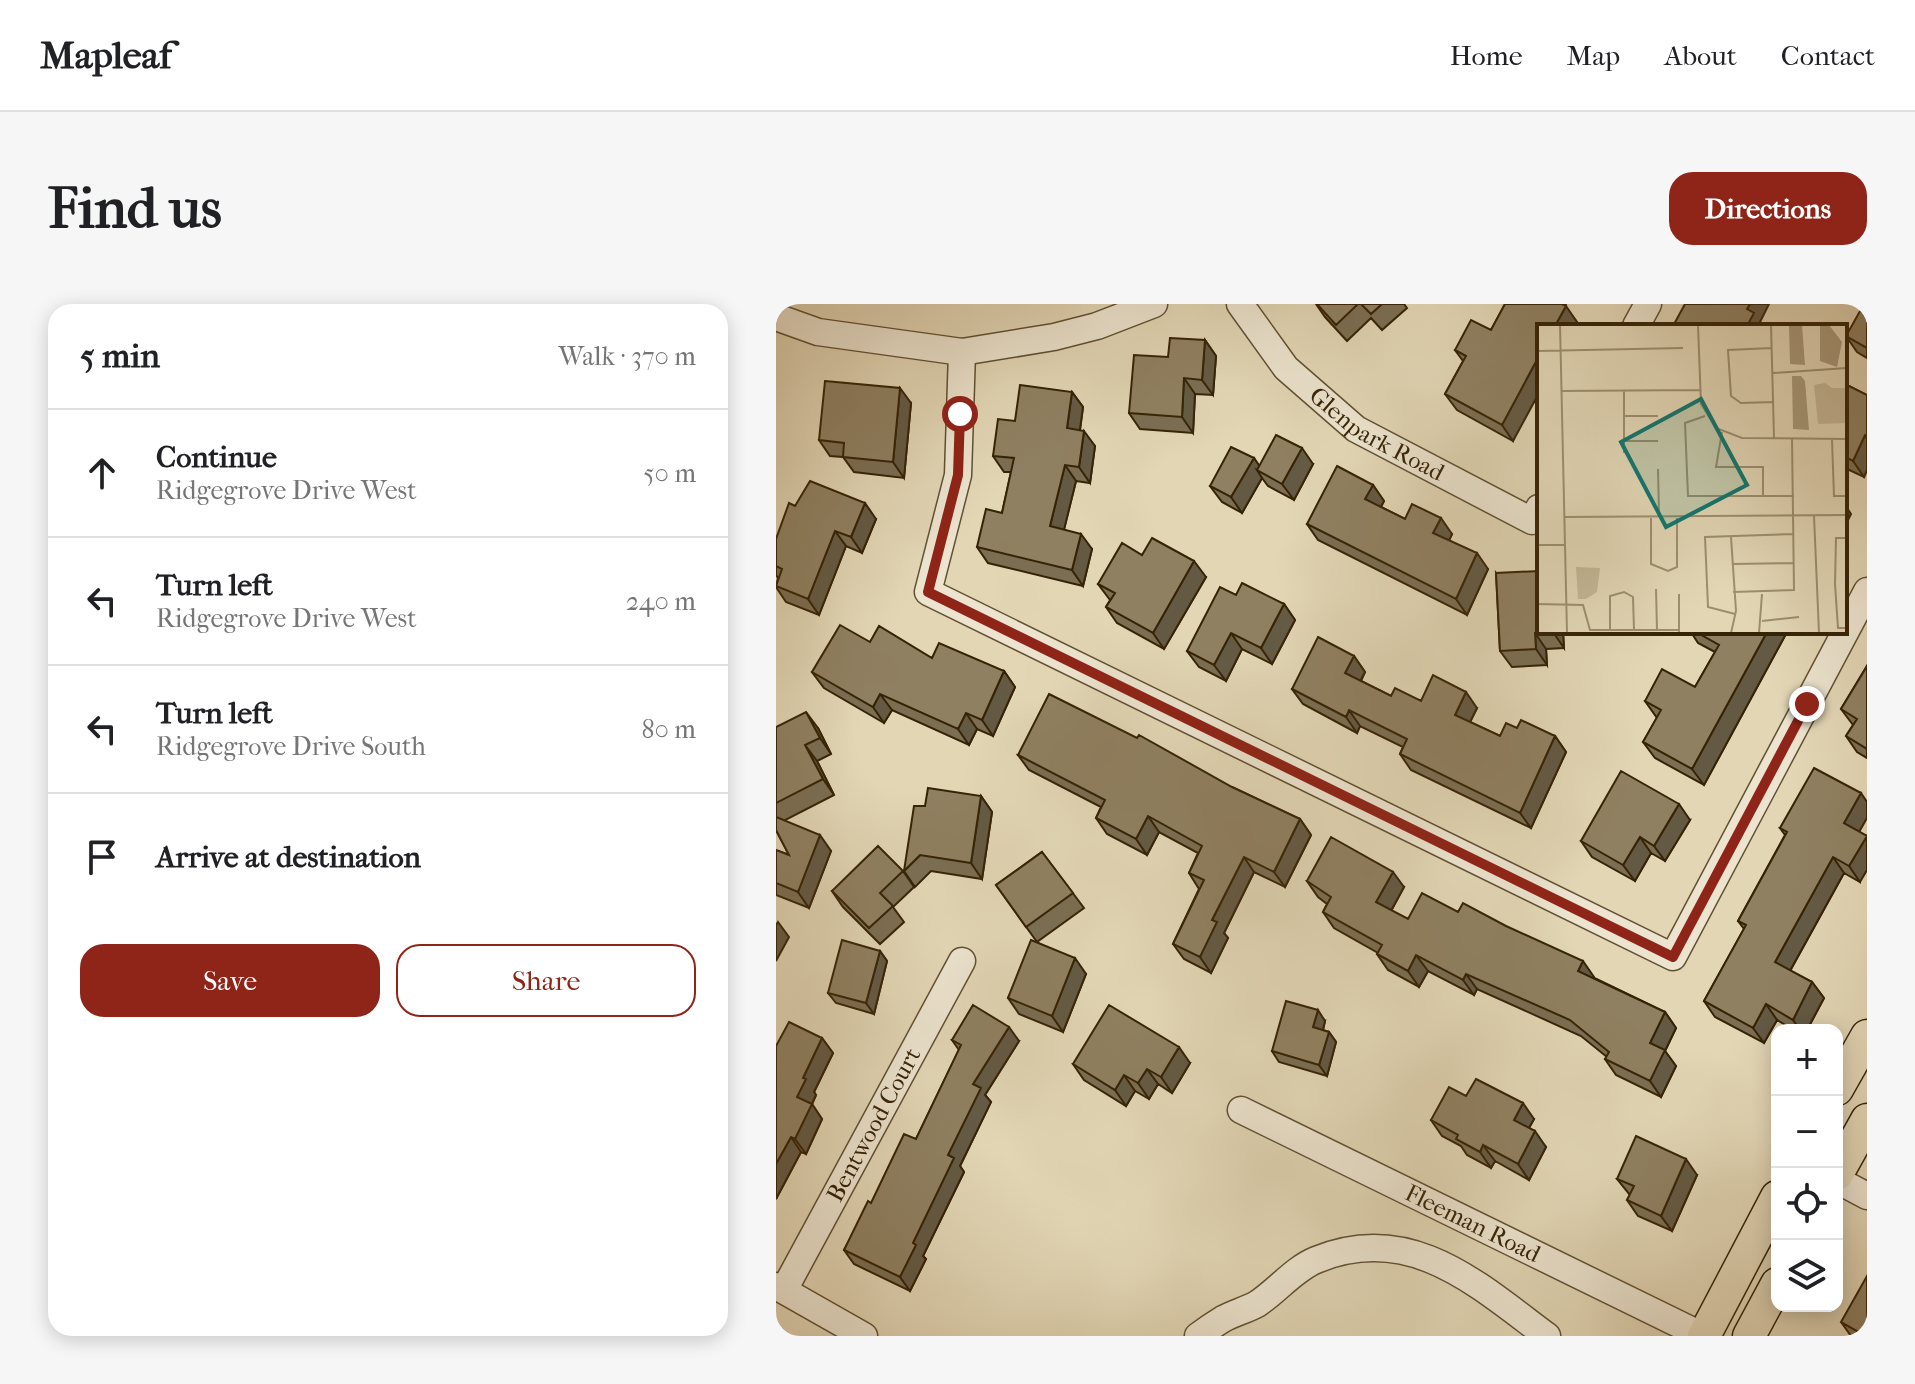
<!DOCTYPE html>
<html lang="en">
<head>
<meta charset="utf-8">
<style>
	:root { --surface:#fff; --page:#f6f6f6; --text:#202124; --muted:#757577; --line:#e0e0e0; --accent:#8f2418 }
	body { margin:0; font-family:"IM FELL French Canon",serif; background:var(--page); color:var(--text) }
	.controls { position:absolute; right:24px; bottom:24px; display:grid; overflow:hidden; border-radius:16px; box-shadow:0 4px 20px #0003 }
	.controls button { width:72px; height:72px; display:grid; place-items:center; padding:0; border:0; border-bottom:2px solid var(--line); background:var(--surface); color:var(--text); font:40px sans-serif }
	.stop { position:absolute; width:24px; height:24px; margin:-18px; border:6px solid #8f2418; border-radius:50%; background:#fff }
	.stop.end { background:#8f2418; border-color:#fff; box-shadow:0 2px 8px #0008 }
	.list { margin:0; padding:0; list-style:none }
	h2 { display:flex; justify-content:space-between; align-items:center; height:104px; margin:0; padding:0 32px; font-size:34px }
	h2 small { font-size:26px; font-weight:400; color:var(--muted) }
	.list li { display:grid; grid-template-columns:52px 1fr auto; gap:24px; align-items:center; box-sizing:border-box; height:128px; padding:0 32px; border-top:2px solid var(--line) }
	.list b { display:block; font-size:30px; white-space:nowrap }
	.list p { margin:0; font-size:26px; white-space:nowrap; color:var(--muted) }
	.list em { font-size:26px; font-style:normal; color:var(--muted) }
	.actions { display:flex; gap:16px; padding:24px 32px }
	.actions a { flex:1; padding:18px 0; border:2px solid var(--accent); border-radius:24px; text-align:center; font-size:28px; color:var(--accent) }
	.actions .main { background:var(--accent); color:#fff }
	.icon { flex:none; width:44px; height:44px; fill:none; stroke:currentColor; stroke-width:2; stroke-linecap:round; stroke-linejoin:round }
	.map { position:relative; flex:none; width:1091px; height:1032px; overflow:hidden; border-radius:24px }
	header { display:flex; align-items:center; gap:48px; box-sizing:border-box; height:112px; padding:0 40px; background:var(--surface); border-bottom:2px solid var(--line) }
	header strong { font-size:38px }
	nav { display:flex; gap:44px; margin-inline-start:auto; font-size:28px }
	.intro { display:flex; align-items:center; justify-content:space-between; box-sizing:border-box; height:192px; padding:0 48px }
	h1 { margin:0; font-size:56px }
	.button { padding:20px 36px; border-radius:24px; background:var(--accent); color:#fff; font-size:28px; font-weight:700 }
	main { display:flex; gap:48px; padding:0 48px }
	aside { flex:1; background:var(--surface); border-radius:24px; box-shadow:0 4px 20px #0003 }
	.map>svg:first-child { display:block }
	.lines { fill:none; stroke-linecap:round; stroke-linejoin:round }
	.minor-casing { stroke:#615032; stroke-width:29 }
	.major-casing { stroke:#362306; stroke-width:35 }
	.minor { stroke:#ece4cf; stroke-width:26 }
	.major { stroke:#e2d6b5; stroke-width:32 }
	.wall { fill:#7b6e53; stroke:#362306; stroke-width:2 }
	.shaded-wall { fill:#645a44; stroke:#362306; stroke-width:2 }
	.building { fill:#8f8061; stroke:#362306; stroke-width:2 }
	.route { stroke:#8f2418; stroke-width:10 }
	.labels { text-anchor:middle; stroke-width:8; stroke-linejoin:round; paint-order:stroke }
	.street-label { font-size:24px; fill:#362306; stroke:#ece4cf }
	.inset-road { fill:none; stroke:#9d8e6f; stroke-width:2 }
	.view { fill:#0f766e; fill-opacity:0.15; stroke:#0f766e; stroke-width:4 }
	.inset-edge { fill:none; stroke:#362306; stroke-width:4 }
</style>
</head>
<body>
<header>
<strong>Mapleaf</strong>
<nav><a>Home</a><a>Map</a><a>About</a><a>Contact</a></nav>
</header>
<div class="intro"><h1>Find us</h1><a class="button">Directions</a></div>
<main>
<aside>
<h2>5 min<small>Walk · 370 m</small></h2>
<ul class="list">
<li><svg class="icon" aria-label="ahead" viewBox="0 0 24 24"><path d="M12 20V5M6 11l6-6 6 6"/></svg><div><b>Continue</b><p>Ridgegrove Drive West</p></div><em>50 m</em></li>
<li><svg class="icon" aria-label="left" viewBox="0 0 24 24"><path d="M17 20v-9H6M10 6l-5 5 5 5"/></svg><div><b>Turn left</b><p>Ridgegrove Drive West</p></div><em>240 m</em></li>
<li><svg class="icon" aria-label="left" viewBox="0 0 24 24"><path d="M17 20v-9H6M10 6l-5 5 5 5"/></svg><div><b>Turn left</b><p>Ridgegrove Drive South</p></div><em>80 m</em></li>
<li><svg class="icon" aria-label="arrive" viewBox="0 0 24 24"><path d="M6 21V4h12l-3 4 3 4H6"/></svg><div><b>Arrive at destination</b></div></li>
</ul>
<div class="actions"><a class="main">Save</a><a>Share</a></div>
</aside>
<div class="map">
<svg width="1091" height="1032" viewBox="0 0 1091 1032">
	<rect width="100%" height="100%" fill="#e2d6b5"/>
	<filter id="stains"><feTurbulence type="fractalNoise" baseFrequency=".0025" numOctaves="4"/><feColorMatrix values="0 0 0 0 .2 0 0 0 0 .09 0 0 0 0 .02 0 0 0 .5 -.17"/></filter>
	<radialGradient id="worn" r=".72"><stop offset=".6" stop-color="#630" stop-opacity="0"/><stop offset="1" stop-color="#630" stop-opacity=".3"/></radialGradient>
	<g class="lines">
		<defs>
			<g id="minor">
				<path id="s1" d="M 464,0 L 510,64 L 580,125 L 756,217 L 763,204"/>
				<path d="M 0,13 L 42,28 L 186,48 L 278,33 L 321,22 L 378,0"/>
				<path d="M 860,22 L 872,0"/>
				<path d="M 186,48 L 182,171 L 152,288 L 897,653 L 1091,287"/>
				<path id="s2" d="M 465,806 L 927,1032"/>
				<path d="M 1061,876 L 1091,892"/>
				<path d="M 0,982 L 88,1032"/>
				<path id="s3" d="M 8,986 L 186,657"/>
				<path d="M 422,1032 C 430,1026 439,1020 447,1015 C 458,1009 470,1006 481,1000 C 501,987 518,965 540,956 C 634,917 701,980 771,1032"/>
			</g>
			<path id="major" d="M 1061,785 L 1091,732
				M 1061,870 L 1091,816
				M 928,1032 L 1001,893
				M 973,1032 L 1001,980"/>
		</defs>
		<use href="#minor" class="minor-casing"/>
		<use href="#major" class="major-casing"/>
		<use href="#minor" class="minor"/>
		<use href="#major" class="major"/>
	</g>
	<path class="wall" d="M 540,0 L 628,0 L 631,4 L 606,26 L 595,14 L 571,37 L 549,13 Z
		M 729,0 L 790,0 L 789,2 L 801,18 L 799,22 L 763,22 L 737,137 L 681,106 L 669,90 L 687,57 L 679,46 L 715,26 Z
		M 1091,0 L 1091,54 L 1081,48 L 1070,32 Z
		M 429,36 L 440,52 L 437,91 L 419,90 L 417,129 L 364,125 L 353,109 L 392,53 Z
		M 1069,80 L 1091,91 L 1091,166 L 1088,173 L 1069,164 Z
		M 296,88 L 307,103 L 304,126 L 319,142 L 314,179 L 300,177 L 288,225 L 316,245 L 307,282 L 212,259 L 201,243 L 226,209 L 235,168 L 228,168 L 217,152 L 239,117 Z
		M 135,99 L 128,174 L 78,168 L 67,153 L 54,152 L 43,136 Z
		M 478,154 L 483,162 L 537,160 L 518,196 L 492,182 L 486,174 L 466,209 L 446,198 L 434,182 Z
		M 597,181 L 608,197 L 605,203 L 629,215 L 676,230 L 673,236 L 712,265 L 691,311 L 542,236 L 531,220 Z
		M 19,202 L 100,215 L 86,249 L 70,242 L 43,311 L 10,298 L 0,283 L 2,274 L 0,271 L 0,235 Z
		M 366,251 L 430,273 L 388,345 L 341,319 L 330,303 L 334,296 L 322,280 Z
		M 720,269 L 763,328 L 787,328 L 788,344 L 770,345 L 771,361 L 736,363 L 724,347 Z
		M 460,291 L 508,300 L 519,316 L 496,360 L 466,345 L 450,377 L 423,363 L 411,347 Z
		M 915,328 L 1011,328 L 928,481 L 879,454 L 867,438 L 881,414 L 869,397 L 919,383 L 939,348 L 922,339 Z
		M 94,338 L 156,354 L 228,367 L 239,383 L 217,432 L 201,425 L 193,441 L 116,406 L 108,419 L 48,384 L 36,368 Z
		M 578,352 L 589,368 L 585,377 L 615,392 L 701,404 L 694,418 L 724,432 L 741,424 L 779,432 L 790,448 L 755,524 L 635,466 L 624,450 L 627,443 L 584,422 L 581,429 L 527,400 L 516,385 Z
		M 1091,362 L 1091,454 L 1081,448 L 1070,432 L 1077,421 L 1065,405 Z
		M 0,423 L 42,424 L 55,450 L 41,457 L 58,491 L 9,516 L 55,547 L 33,604 L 0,591 L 0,546 L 13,551 L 0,526 Z
		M 242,451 L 456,483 L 524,515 L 535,531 L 509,583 L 478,568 L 448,629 L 452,634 L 435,669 L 408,655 L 397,640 L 423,585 L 413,569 L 422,549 L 383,528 L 371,551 L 331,530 L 320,514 L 325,503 L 253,466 Z
		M 205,492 L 216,508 L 206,575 L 155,567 L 139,583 L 128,567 Z
		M 914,516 L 889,557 L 875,549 L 859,577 L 816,553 L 805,537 Z
		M 1004,524 L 1083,527 L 1084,578 L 1068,569 L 1014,667 L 1036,678 L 1048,694 L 1031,726 L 1018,726 L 1001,716 L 988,739 L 939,713 L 928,697 L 968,625 L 962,617 L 1009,531 Z
		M 266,548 L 308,604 L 261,638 L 310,670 L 287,728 L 243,710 L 232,694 L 261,638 L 220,581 Z
		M 127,567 L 138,583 L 117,603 L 128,618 L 104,640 L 67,603 L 56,587 Z
		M 531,577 L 628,583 L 615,607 L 632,615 L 682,608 L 889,708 L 900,724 L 889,747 L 900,762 L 885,793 L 840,771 L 829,755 L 831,753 L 805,732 L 701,685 L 698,691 L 652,667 L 643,683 L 612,666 L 601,650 L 602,649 L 558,624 L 547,608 L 551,600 L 542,593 Z
		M 104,647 L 111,657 L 98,710 L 60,699 L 52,689 Z
		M 549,717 L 547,726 L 553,728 L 560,738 L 551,772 L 503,758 L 496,747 Z
		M 46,734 L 57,749 L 38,788 L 40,791 L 36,800 L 46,815 L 30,850 L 25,848 L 0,895 L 0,742 Z
		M 176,736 L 243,737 L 209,791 L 215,798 L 184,862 L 188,868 L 147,952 L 150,955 L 134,987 L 78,960 L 68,946 L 95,899 L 140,835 L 183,746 Z
		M 414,759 L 396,789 L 382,780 L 373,795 L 359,787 L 350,802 L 308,776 L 297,760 Z
		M 690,792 L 758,815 L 753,824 L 770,843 L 753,876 L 719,857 L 715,864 L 691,851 L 685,842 L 666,832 L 655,816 Z
		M 921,871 L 896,927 L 862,912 L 851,896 L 854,891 L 841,875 Z
		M 1065,1018 L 1091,1032 L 1075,1032 Z"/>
	<path class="shaded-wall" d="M 974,0 L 993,0 L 984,18 L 987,22 L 971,22 L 971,5 Z
		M 790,2 L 801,18 L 799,22 L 779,22 Z
		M 429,36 L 440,52 L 437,91 L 426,76 Z
		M 763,52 L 763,89 L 737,137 L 726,121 Z
		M 408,74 L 419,90 L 417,129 L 406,113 Z
		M 124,84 L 135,99 L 128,174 L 117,158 Z
		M 296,88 L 307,103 L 302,140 L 291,124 Z
		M 308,127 L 319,142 L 314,179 L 303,163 Z
		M 1089,131 L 1091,135 L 1091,166 L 1088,173 L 1077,157 Z
		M 526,144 L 537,160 L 518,196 L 506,180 Z
		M 478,154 L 489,170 L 481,166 L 486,174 L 466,209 L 455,193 Z
		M 289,161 L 300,177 L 285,238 L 274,222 Z
		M 597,181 L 608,197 L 600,211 L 589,195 Z
		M 89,199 L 100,215 L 86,249 L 75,233 Z
		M 1069,201 L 1075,210 L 1069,222 Z
		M 665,214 L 676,230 L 669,245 L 657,229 Z
		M 59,227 L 70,242 L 43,311 L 32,295 Z
		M 305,230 L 316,245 L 307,282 L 296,266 Z
		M 701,249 L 712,265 L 691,311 L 680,295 Z
		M 418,257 L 430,273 L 388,345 L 377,329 Z
		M 508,300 L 519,316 L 496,360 L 485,344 Z
		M 777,328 L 787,328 L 788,344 Z
		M 991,328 L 1011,328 L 928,481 L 916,465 Z
		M 455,329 L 466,345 L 450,377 L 438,361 Z
		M 759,329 L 770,345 L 771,361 L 760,345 Z
		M 578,352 L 589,368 L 580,385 L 569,369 Z
		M 228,367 L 239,383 L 217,432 L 206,416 Z
		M 690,388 L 701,404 L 690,426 L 679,411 Z
		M 104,390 L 116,406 L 108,419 L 97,403 Z
		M 573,406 L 584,422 L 581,429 L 570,413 Z
		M 30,408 L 42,424 L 55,450 L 44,434 Z
		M 190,409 L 201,425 L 193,441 L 182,425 Z
		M 779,432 L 790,448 L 755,524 L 744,509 Z
		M 29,441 L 41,457 L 58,491 L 47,475 Z
		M 1085,489 L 1091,498 L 1091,514 L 1079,535 L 1068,519 Z
		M 205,492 L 216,508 L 206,575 L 195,559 Z
		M 903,500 L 914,516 L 889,557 L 878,542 Z
		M 372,512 L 383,528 L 371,551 L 360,535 Z
		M 524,515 L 535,531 L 509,583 L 498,568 Z
		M 44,531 L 55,547 L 33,604 L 22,588 Z
		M 1091,532 L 1091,566 L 1084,578 L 1073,562 Z
		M 864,533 L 875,549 L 859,577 L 847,561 Z
		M 468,553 L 478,568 L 448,629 L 452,634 L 435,669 L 424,653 L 436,616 Z
		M 1057,553 L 1068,569 L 1010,674 L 999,658 Z
		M 617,568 L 628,583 L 611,614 L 600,598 Z
		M 2,618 L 13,633 L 0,657 L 0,621 Z
		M 104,647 L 111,657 L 98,710 L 90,699 Z
		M 640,651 L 652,667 L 643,683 L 632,667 Z
		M 299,654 L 310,670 L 287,728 L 276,712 Z
		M 807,657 L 818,673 L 813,682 L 802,667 Z
		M 690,670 L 701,685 L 698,691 L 687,676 Z
		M 1036,678 L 1048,694 L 1031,726 L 1024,726 L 1017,716 Z
		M 990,700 L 1001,716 L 988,739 L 977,724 Z
		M 542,706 L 549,717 L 545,734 L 537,723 Z
		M 889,708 L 900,724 L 889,747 L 900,762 L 885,793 L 874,777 L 874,739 Z
		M 233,723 L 243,737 L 209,791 L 215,798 L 184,862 L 188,868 L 147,952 L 150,955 L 134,987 L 124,973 L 137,939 L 172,851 L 197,780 Z
		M 553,728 L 560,738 L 551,772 L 543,761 Z
		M 46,734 L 57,749 L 38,788 L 40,791 L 36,800 L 46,815 L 30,850 L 19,835 L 21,793 L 27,774 Z
		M 403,743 L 414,759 L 396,789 L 385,773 Z
		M 371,765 L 382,780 L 373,795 L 362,779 Z
		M 348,771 L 359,787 L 350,802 L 339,786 Z
		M 747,799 L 758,815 L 749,831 L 738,816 Z
		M 759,827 L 770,843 L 753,876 L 742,860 Z
		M 15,833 L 25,848 L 0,895 L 0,860 Z
		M 707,841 L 719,857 L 715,864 L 704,848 Z
		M 910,855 L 921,871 L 896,927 L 885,912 Z"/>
	<path class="building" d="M 541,0 L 582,0 L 560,21 Z
		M 585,0 L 606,0 L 595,10 Z
		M 729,0 L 786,0 L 790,2 L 779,22 L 763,22 L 763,52 L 726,121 L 669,90 L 690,52 L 679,46 L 695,16 L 715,26 Z
		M 909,0 L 974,0 L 971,5 L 978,9 L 971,22 L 897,22 Z
		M 1088,0 L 1091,0 L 1091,44 L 1070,32 Z
		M 394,34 L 429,36 L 426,76 L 408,74 L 406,113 L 353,109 L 358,51 L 392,53 Z
		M 49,77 L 124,84 L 117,158 L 67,153 L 68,139 L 43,136 Z
		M 1069,80 L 1091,91 L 1091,132 L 1089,131 L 1077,157 L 1069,153 Z
		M 244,81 L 296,88 L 291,124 L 308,127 L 303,163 L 289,161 L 274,222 L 305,230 L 296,266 L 201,243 L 210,205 L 226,209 L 238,154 L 217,152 L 222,115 L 239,117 Z
		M 500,131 L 526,144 L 506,180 L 481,166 Z
		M 455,143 L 478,154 L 455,193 L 434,182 Z
		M 561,162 L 597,181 L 589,195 L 629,215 L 636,200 L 665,214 L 657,229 L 701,249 L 680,295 L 531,220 Z
		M 34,177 L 89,199 L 75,233 L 59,227 L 32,295 L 0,282 L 6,265 L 0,262 L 0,235 L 13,199 L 19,202 Z
		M 376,234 L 418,257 L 377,329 L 330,303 L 339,289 L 322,280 L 346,239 L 366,251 Z
		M 763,267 L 763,328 L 777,328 L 759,329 L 760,345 L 724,347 L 720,269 Z
		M 466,279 L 508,300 L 485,344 L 455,329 L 438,361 L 411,347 L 444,283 L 460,291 Z
		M 64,321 L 94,338 L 103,322 L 156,354 L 163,339 L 228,367 L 206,416 L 190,409 L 182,425 L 104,390 L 97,403 L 36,368 Z
		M 920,328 L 991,328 L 916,465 L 867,438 L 885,406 L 869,397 L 886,365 L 919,383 L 943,341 Z
		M 542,333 L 578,352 L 569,369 L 615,392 L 619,384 L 645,397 L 657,371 L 690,388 L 679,411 L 724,432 L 730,419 L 741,424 L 745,416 L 779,432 L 744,509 L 624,450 L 631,435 L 573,406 L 570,413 L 516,385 Z
		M 1091,362 L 1091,445 L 1070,432 L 1081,415 L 1065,405 Z
		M 273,390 L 361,434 L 363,431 L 456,483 L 524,515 L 498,568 L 468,553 L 436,616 L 441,618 L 424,653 L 397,640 L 428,576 L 413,569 L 426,542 L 372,512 L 360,535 L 320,514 L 329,496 L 242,451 Z
		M 30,408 L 44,434 L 29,441 L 47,475 L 0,499 L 0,423 Z
		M 1038,464 L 1085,489 L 1068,519 L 1091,532 L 1073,562 L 1057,553 L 999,658 L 1036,678 L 1017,716 L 990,700 L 977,724 L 928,697 L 970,621 L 962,617 L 1011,528 L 1004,524 Z
		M 845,467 L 903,500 L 878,542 L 864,533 L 847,561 L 805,537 Z
		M 152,484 L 205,492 L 195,559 L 144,551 L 128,567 L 138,502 L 149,502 Z
		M 0,513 L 44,531 L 22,588 L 0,579 L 0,546 L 13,551 L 0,526 Z
		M 555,533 L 617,568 L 600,598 L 632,615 L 646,589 L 682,608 L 687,599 L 730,622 L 807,657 L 802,667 L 889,708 L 874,739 L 889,746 L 874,777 L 829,755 L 833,748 L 794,716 L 690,670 L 687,676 L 640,651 L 632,667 L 601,650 L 606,641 L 547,608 L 555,593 L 531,577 Z
		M 102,542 L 127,567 L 104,589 L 117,602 L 93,624 L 56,587 Z
		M 266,548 L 297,589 L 250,623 L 220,581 Z
		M 66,636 L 104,647 L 90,699 L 52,689 Z
		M 255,636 L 299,654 L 276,712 L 232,694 Z
		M 510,697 L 542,706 L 537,723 L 553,728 L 543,761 L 496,747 Z
		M 197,701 L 233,723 L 197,780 L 205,784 L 172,851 L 178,854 L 137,939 L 140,941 L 124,973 L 68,946 L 92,897 L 95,899 L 128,830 L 140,835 L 185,741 L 176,736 Z
		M 333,701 L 403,743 L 385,773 L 371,765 L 362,779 L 348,771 L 339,786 L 297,760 Z
		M 13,718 L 46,734 L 27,774 L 30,775 L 21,793 L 36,800 L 19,835 L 15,833 L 0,860 L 0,742 Z
		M 700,775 L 747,799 L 738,816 L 759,827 L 742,860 L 707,841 L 704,848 L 680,835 L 682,831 L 655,816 L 673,783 L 690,792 Z
		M 860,832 L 910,855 L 885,912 L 851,896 L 858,882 L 841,875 Z
		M 1091,972 L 1091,1032 L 1090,1032 L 1065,1018 Z"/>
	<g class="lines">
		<path class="route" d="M 184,110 L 182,171 L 152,288 L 897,653 L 1031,400"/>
	</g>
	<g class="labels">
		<g class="street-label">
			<text dy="8" stroke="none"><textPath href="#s1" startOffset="192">Glenpark Road</textPath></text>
			<text dy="8" stroke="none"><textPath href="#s3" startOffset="188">Bentwood Court</textPath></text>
			<text dy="8" stroke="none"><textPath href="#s2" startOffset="258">Fleeman Road</textPath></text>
		</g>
	</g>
	<g transform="translate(761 20)">
		<rect width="310" height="310" fill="#e2d6b5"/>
		<path d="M 288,59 L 295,64 L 310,64 L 310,99 L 281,100 L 277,61 ZM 39,243 L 63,244 L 60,268 L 49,275 L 41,275 Z" fill="#c5b897"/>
		<path d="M 265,1 L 268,41 L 253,40 L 252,2 ZM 283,1 L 292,1 L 305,18 L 300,43 L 283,37 ZM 264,52 L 268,57 L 272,106 L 256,105 L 255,52 Z" fill="#a8997a"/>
		<path class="inset-road" d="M 23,1 L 30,309M 161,1 L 164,80 L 179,104 L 205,114 L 310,115M 234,1 L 237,114M 235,24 L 191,26 L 194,72 L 204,79 L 236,78M 0,27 L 146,24M 236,49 L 310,44M 24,67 L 163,66M 87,67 L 87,129M 87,92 L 121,92M 168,92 L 148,99 L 151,172 L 257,172M 185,108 L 179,143 L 226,143 L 226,172M 295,116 L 297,172 L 310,172M 88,117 L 121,117M 121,145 L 122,191M 277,192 L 282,309M 27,193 L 310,191M 114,194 L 114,240 L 131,247 L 140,243 L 140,194M 310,214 L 299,214 L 298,260 L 301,304 L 310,304M 0,221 L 28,221M 195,240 L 256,239M 119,265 L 120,306M 196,268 L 257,266 L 255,114M 0,280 L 46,281 L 53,306 L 143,306M 198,290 L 171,283 L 168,213 L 257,210M 225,297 L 262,293M 73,306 L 73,272 L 87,268 L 96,273 L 97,306M 142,309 L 142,270M 194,309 L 199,287 L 194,213M 222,309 L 225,270"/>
		<path class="view" d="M 164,75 L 210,161 L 129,203 L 84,118 Z"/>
		<rect width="310" height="310" class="inset-edge"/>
	</g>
	<rect width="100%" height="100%" filter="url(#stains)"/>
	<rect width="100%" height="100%" fill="url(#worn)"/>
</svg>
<div class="controls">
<button>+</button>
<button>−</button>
<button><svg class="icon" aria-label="locate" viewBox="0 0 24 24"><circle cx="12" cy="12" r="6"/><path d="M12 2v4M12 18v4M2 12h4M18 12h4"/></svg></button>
<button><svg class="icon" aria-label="layers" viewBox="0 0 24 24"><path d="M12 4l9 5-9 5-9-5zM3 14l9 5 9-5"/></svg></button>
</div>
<div class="stop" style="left:184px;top:110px"></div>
<div class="stop end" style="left:1031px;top:400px"></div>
</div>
</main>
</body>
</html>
